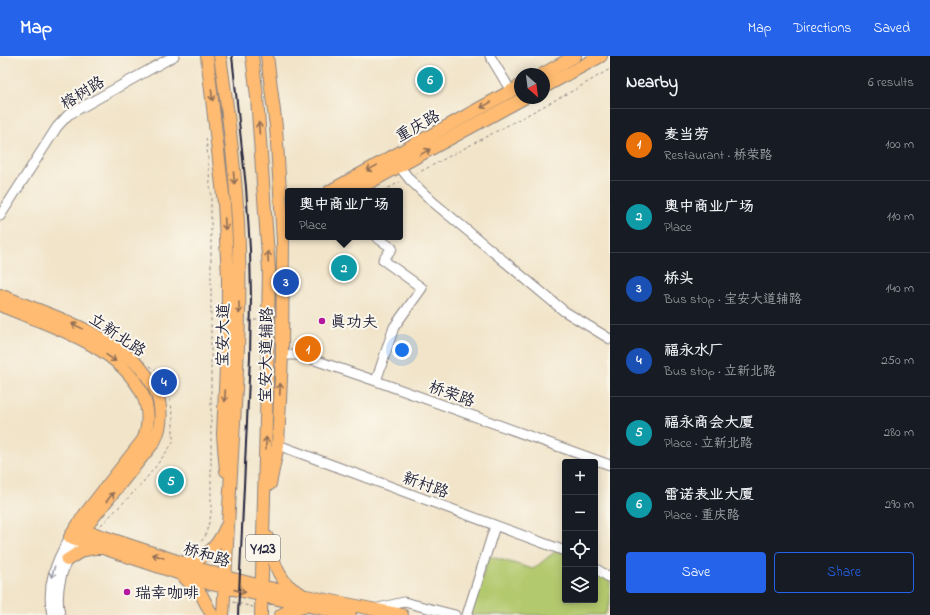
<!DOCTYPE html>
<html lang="en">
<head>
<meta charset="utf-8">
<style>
	:root { --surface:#171b24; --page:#242831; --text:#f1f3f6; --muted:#9ea1a6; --line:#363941; --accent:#2563eb }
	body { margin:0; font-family:"Indie Flower","LXGW WenKai TC",sans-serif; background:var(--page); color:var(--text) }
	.controls { position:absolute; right:12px; bottom:12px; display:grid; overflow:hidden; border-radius:4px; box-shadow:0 2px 10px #0003 }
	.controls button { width:36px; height:36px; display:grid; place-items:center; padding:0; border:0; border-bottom:1px solid var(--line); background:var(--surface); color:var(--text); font:20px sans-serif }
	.compass { position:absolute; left:514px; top:12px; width:36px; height:36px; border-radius:50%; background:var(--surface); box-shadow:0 2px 10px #0003; rotate:152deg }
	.you { position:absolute; left:402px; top:294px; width:14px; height:14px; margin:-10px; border:3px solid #fff; border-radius:50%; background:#1a73e8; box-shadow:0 0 0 6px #1a73e833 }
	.badge { display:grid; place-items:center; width:26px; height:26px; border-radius:50%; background:var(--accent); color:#fff; font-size:13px; font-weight:700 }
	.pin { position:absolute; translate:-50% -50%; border:2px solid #fff; box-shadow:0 1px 4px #0006 }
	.popup { position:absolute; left:285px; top:132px; width:118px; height:52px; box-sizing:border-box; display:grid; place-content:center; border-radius:4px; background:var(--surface); filter:drop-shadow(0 1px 3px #0005); font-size:13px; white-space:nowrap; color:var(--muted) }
	.popup b { font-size:15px; color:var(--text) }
	.popup::after { content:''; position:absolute; left:50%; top:100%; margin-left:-8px; border:8px solid transparent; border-top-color:var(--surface) }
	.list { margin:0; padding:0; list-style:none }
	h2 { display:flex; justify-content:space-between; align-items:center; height:52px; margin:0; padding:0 16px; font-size:17px }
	h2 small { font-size:13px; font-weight:400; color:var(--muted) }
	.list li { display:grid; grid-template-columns:26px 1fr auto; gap:12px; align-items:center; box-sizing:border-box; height:72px; padding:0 16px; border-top:1px solid var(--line) }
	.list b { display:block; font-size:15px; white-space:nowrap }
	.list p { margin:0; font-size:13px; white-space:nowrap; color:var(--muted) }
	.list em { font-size:13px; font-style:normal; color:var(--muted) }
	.actions { display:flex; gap:8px; padding:12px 16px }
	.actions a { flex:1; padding:9px 0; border:1px solid var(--accent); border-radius:4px; text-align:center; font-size:14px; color:var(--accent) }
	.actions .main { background:var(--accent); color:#fff }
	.icon { flex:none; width:22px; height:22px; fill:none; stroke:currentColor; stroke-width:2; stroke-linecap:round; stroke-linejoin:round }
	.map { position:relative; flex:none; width:610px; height:559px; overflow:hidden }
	header { display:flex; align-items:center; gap:24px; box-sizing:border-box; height:56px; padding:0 20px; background:var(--accent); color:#fff }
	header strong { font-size:19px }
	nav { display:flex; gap:22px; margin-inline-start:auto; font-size:14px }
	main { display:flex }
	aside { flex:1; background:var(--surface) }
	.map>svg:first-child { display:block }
	.green { fill:#b3c96e; stroke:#6a7654 }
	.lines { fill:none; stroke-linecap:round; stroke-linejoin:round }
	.minor-casing { stroke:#8a8382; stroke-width:11 }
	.major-casing { stroke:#8a8382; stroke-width:14 }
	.path { stroke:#8a8382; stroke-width:1; stroke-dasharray:3 3; stroke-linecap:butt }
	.minor { stroke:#fff; stroke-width:9 }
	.major { stroke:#febb71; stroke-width:12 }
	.rail { stroke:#22223b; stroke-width:2 }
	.oneway { stroke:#906e56 }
	.oneway2 { stroke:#9c9ca7 }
	.poi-dot { fill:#b5179e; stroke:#fbf7ec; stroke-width:1.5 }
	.labels { text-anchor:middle; stroke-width:4; stroke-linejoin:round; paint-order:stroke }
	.shield { fill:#fbf7ec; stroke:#636270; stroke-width:1 }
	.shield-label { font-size:15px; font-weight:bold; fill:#22223b }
	.street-label { font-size:16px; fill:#22223b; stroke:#fbf7ec }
	.poi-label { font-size:16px; fill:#22223b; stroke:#fbf7ec; text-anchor:start }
</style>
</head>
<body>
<header>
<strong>Map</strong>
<nav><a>Map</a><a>Directions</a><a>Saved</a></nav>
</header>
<main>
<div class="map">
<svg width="610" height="559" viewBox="0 0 610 559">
	<rect width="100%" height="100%" fill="#fbf7ec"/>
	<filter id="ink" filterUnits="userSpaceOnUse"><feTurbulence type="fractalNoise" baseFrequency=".025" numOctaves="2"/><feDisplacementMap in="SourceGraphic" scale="8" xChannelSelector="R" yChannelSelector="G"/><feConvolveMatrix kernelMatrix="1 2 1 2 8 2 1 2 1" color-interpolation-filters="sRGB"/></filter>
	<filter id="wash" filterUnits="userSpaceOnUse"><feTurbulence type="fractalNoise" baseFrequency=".012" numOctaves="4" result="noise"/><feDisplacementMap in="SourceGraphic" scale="16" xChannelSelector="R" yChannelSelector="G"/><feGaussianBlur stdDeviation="0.9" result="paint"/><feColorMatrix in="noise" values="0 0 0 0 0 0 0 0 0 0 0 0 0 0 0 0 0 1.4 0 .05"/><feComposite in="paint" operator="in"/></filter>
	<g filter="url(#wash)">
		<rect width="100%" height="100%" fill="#f1e4c9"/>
		<path class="green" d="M 556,495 L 565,497 L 565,544 L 595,544 L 595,514 L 610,524 L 610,546 L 605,559 L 470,559 L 489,500 L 533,513 Z"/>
	</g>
	<g filter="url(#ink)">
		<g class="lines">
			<defs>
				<path id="minor" d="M 490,0 L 511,35
					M 399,110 L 410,124 L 433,146 L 564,255 L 610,283
					M 0,160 L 57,71 L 68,59 L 174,0
					M 282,299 L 300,299 L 376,325 L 610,409
					M 376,325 L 394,271 L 422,232 L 383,204 L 392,192 L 376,181
					M 278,389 L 565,495
					M 595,512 L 610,522
					M 374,553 L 404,546 L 455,559
					M 52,559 C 46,530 55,506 70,481
					M 60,559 C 54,532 64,507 78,483
					M 467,559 L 495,470"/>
				<path id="major" d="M 207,0 L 224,147 L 228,221 L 228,265 L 223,379 L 226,415
					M 220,0 C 228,55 235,110 238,166 C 242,243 237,321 232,399 C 229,452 226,506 223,559
					M 252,0 L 257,41 L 269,214 L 267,324 L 261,559
					M 267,0 L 276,71 L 283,184 L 282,299 L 278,389 L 270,428
					M 543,18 L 575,0
					M 544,31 L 601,0
					M 330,135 L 520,30
					M 354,135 L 524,42
					M 0,239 C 50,260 144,285 159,345 C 162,359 161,373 154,386 L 92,463 L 78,483
					M 0,249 C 47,269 117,288 142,337 C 149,353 150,368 143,384 L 85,458 L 70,481 L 211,528 L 350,559
					M 77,472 L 225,521 L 286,536 L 402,559
					M 267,481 C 273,501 277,528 300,537
					M 67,504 L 81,495 L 99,491
					M 181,507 C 204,505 217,492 226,471
					M 184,521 L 201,538 L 212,559
					M 281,559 L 290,554 L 304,551"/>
			</defs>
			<use href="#minor" class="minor-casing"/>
			<use href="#major" class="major-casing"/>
			<path class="path" d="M 416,118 L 576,33 L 610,13
				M 383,135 L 400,126
				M 248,264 L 259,264
				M 101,469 L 139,431 L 153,414 L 173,387 L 173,359 L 169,339 L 163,318 L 150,310
				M 200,490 L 199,488 L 205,481 L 211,459 L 211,140 L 206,80
				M 233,546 L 253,551"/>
			<use href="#minor" class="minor"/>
			<use href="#major" class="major"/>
			<path class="rail" d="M 232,0 L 246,131 L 250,193 L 251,242 L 250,301 L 238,559"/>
		</g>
		<defs><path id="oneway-shaft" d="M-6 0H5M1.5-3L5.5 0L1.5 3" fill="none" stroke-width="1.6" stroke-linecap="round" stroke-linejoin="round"/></defs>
		<g class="oneway">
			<use href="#oneway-shaft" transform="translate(212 39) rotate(83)"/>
			<use href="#oneway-shaft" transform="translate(486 49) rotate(151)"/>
			<use href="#oneway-shaft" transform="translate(259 72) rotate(-94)"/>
			<use href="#oneway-shaft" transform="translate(425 96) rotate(-29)"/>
			<use href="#oneway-shaft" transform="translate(372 112) rotate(151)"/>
			<use href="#oneway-shaft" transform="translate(234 122) rotate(85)"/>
			<use href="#oneway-shaft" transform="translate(225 168) rotate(87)"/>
			<use href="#oneway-shaft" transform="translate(268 201) rotate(-93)"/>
			<use href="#oneway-shaft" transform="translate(239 252) rotate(90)"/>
			<use href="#oneway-shaft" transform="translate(77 270) rotate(-154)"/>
			<use href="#oneway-shaft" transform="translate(111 302) rotate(35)"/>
			<use href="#oneway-shaft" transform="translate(280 333) rotate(-88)"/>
			<use href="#oneway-shaft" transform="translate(225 340) rotate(93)"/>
			<use href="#oneway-shaft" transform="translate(266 387) rotate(-89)"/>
			<use href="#oneway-shaft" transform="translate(110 441) rotate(-51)"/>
			<use href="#oneway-shaft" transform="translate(158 500) rotate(-161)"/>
			<use href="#oneway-shaft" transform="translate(240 535) rotate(13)"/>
		</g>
		<use class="oneway2" href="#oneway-shaft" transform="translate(53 516) rotate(106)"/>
	</g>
	<g class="poi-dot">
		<circle cx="322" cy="265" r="4"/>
		<circle cx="127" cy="536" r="4"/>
	</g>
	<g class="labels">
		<rect class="shield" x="246" y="479" width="34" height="26" rx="3"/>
		<g class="shield-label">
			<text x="263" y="497">Y123</text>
		</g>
		<g class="street-label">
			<text transform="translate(82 36) rotate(-32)" y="6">榕树路</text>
			<text transform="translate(417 69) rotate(-29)" y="6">重庆路</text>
			<text transform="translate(118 278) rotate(34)" y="6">立新北路</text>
			<text transform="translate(222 279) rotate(-89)" y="6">宝安大道</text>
			<text transform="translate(265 299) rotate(-89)" y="6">宝安大道辅路</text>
			<text transform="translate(452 337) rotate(20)" y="6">桥荣路</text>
			<text transform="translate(426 428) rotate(20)" y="6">新村路</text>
			<text transform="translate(207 498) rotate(17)" y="6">桥和路</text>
		</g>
		<g class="poi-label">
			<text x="330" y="271">真功夫</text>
			<text x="135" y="542">瑞幸咖啡</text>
		</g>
	</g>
</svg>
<div class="controls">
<button>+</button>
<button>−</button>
<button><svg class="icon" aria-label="locate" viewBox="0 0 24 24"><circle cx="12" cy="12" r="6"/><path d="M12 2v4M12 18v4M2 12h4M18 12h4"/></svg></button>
<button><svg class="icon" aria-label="layers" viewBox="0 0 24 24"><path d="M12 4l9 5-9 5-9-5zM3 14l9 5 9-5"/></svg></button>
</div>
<svg class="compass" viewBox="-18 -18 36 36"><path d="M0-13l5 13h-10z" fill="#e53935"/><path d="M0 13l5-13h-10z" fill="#9ea1a6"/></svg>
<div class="you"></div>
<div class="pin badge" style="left:308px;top:293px;background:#e8710a">1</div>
<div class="pin badge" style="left:344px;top:212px;background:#0f9aa8">2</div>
<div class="popup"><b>奥中商业广场</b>Place</div>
<div class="pin badge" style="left:286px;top:226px;background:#1a4fb4">3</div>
<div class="pin badge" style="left:164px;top:326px;background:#1a4fb4">4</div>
<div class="pin badge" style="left:171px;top:425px;background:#0f9aa8">5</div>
<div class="pin badge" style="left:430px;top:24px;background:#0f9aa8">6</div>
</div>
<aside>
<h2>Nearby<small>6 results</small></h2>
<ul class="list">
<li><span class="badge" style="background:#e8710a">1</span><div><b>麦当劳</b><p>Restaurant · 桥荣路</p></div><em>100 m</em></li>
<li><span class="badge" style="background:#0f9aa8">2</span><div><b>奥中商业广场</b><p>Place</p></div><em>110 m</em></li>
<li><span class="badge" style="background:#1a4fb4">3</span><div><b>桥头</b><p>Bus stop · 宝安大道辅路</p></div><em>140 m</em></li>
<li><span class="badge" style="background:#1a4fb4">4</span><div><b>福永水厂</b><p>Bus stop · 立新北路</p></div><em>250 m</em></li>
<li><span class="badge" style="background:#0f9aa8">5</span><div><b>福永商会大厦</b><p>Place · 立新北路</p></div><em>280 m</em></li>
<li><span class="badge" style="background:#0f9aa8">6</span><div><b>雷诺表业大厦</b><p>Place · 重庆路</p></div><em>290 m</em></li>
</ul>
<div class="actions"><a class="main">Save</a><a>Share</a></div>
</aside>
</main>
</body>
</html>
